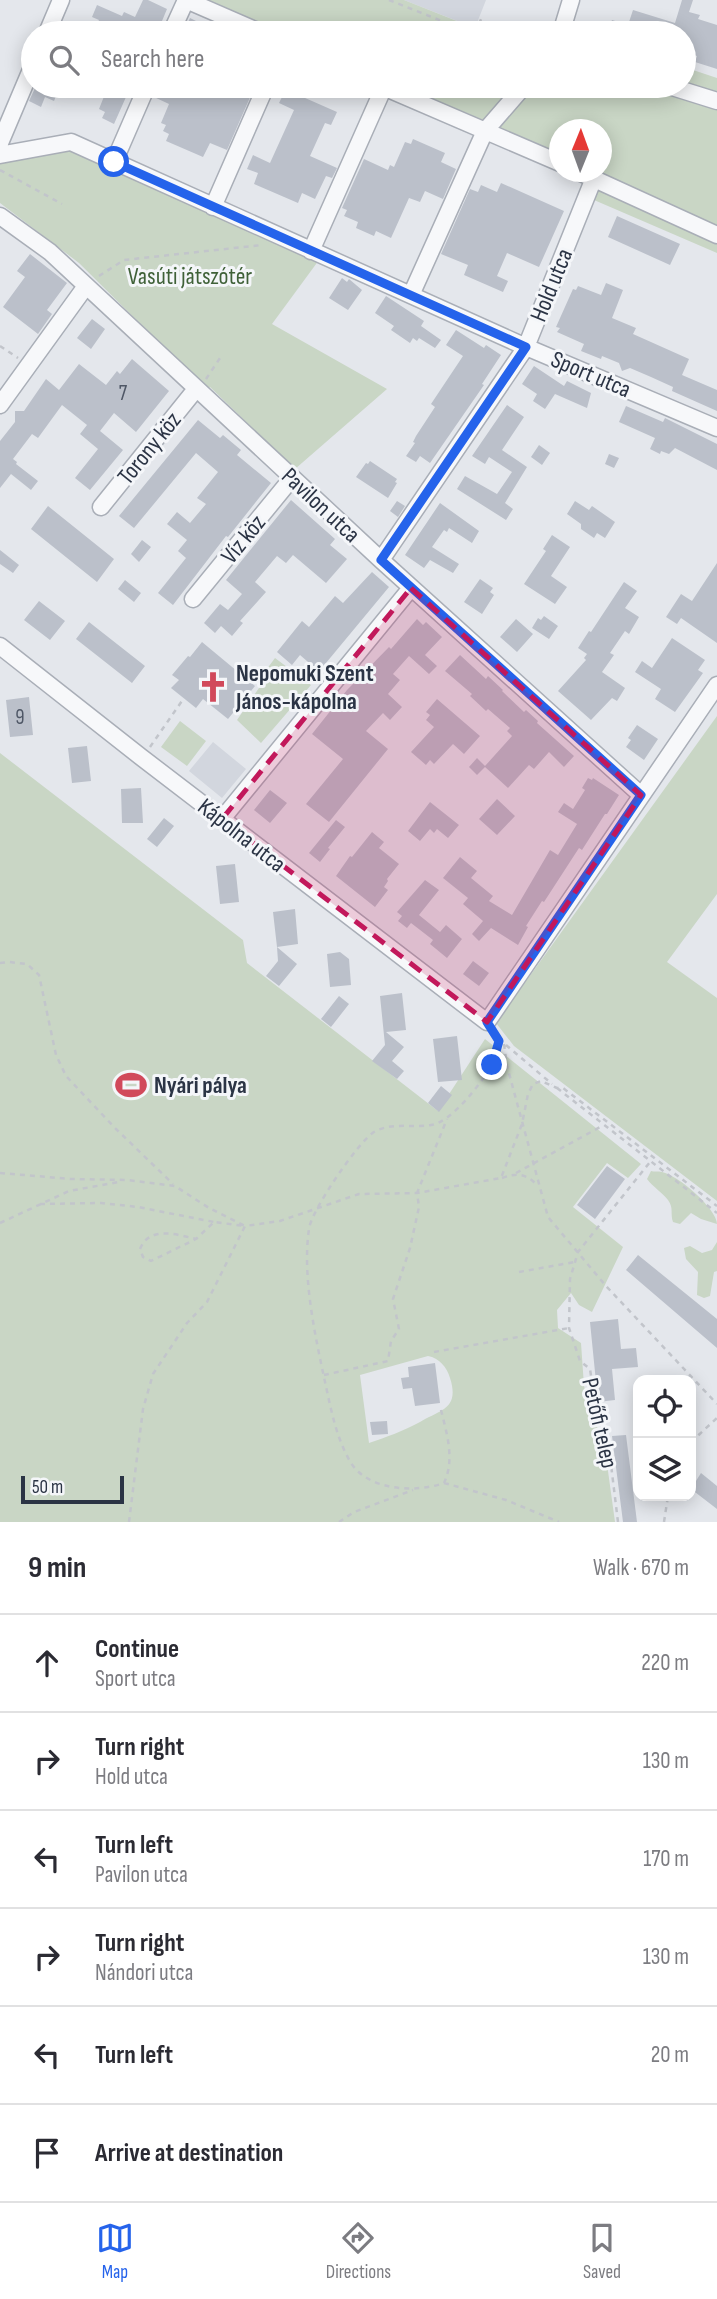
<!DOCTYPE html>
<html lang="en">
<head>
<meta charset="utf-8">
<style>
	:root { --surface:#fff; --page:#f7f7f7; --text:#2b2b33; --muted:#7c7c81; --line:#e1e1e2; --accent:#2563eb }
	body { margin:0; font-family:"Sofia Sans Condensed",sans-serif; background:var(--page); color:var(--text) }
	.controls { position:absolute; right:21px; bottom:21px; display:grid; overflow:hidden; border-radius:14px; box-shadow:0 4px 18px #0003 }
	.controls button { width:63px; height:63px; display:grid; place-items:center; padding:0; border:0; border-bottom:2px solid var(--line); background:var(--surface); color:var(--text); font:35px sans-serif }
	.compass { position:absolute; left:549px; top:119px; width:63px; height:63px; border-radius:50%; background:var(--surface); box-shadow:0 4px 18px #0003; rotate:1deg }
	.scale { position:absolute; left:21px; bottom:18px; width:103px; box-sizing:border-box; padding-left:7px; border:4px solid #2b3445; border-top:0; font-size:19px; line-height:24px; white-space:nowrap; color:#2b3445; -webkit-text-stroke:5px #f4f6f9; paint-order:stroke }
	.stop { position:absolute; width:21px; height:21px; margin:-16px; border:5px solid #2563eb; border-radius:50%; background:#fff }
	.stop.end { background:#2563eb; border-color:#fff; box-shadow:0 2px 7px #0008 }
	.list { margin:0; padding:0; list-style:none }
	h2 { display:flex; justify-content:space-between; align-items:center; height:91px; margin:0; padding:0 28px; font-size:30px }
	h2 small { font-size:23px; font-weight:400; color:var(--muted) }
	.list li { display:grid; grid-template-columns:46px 1fr auto; gap:21px; align-items:center; box-sizing:border-box; height:98px; padding:0 28px; border-top:2px solid var(--line) }
	.list b { display:block; font-size:26px; white-space:nowrap }
	.list p { margin:0; font-size:23px; white-space:nowrap; color:var(--muted) }
	.list em { font-size:23px; font-style:normal; color:var(--muted) }
	.icon { flex:none; width:38px; height:38px; fill:none; stroke:currentColor; stroke-width:2; stroke-linecap:round; stroke-linejoin:round }
	.map { position:relative; flex:none; width:717px; height:1522px; overflow:hidden }
	.search { position:absolute; background:var(--surface); box-shadow:0 4px 18px #0003; left:21px; right:21px; top:21px; height:77px; display:flex; align-items:center; gap:18px; box-sizing:border-box; padding:0 24px; border-radius:38px; color:var(--muted); font-size:26px }
	.sheet { height:679px; background:var(--surface) }
	nav { display:flex; justify-content:space-around; align-items:center; box-sizing:border-box; height:98px; border-top:2px solid var(--line); background:var(--surface); font-size:19px; color:var(--muted) }
	nav a { display:grid; justify-items:center; gap:4px }
	nav .on { color:var(--accent) }
	.map>svg:first-child { display:block }
	.built { fill:#d2d6de }
	.green { fill:#c9d6c5; fill-rule:evenodd }
	.building { fill:#bbc0ca }
	.lines { fill:none; stroke-linecap:round; stroke-linejoin:round }
	.minor-casing { stroke:#a9aeb7; stroke-width:19 }
	.path { stroke:#c2c5cb; stroke-width:2.5; stroke-dasharray:5 5; stroke-linecap:butt }
	.minor { stroke:#f7f8fa; stroke-width:16 }
	.route { stroke:#2563eb; stroke-width:9 }
	.marked { fill:#c2185b; fill-opacity:0.2; stroke:#c2185b; stroke-width:5; stroke-dasharray:14 9; stroke-linejoin:round }
	.labels { text-anchor:middle; stroke-width:6; stroke-linejoin:round; paint-order:stroke }
	.number-label { font-size:21px; fill:#4f5766 }
	.park-label { font-size:24px; fill:#3f6138; stroke:#f4f6f9 }
	.street-label { font-size:24px; fill:#2b3445; stroke:#f4f6f9 }
	.poi-label { font-size:24px; font-weight:bold; fill:#2b3445; stroke:#f4f6f9; text-anchor:start }
</style>
</head>
<body>
<div class="map">
<svg width="717" height="1522" viewBox="0 0 717 1522">
	<rect width="100%" height="100%" fill="#e4e7ec"/>
	<path class="built" d="M 404,0 L 486,0 L 475,28 Z
		M 213,742 L 246,769 L 222,798 L 189,771 Z"/>
	<path class="green" d="M 204,0 L 404,0 L 487,33 L 281,33 Z
		M 684,67 L 717,78 L 717,253 L 594,200 L 604,173 L 601,172 L 602,130 L 560,130 L 559,153 L 403,86 L 684,86 Z
		M 70,150 L 319,260 L 272,324 L 387,389 L 295,469 L 210,387 L 207,390 L 79,263 L 0,203 L 0,160 Z
		M 275,658 L 311,685 L 261,743 L 237,720 L 259,688 L 258,681 Z
		M 717,716 L 717,894 L 667,962 L 717,998 L 717,1201 L 514,1046 L 496,1023 Z
		M 180,721 L 206,741 L 187,766 L 161,747 Z
		M 0,753 L 243,940 L 247,963 L 438,1111 L 485,1039 L 641,1164 L 628,1178 L 607,1163 L 573,1207 L 623,1247 L 592,1312 L 579,1305 L 571,1293 L 557,1310 L 558,1328 L 581,1343 L 584,1386 L 593,1418 L 604,1442 L 615,1522 L 0,1522 ZM 428,1356 C 439,1358 447,1367 450,1378 C 460,1409 440,1410 420,1422 C 403,1431 387,1437 369,1443 L 360,1375 Z
		M 651,1171 C 654,1172 658,1171 662,1172 C 678,1175 717,1209 717,1224 L 701,1219 L 691,1213 L 680,1224 L 673,1222 C 670,1214 674,1208 668,1200 C 663,1193 653,1187 647,1179 Z
		M 717,1242 L 717,1271 L 714,1272 L 710,1296 L 704,1298 L 697,1295 L 698,1272 L 686,1259 L 684,1248 L 690,1246 L 702,1253 L 712,1250 Z"/>
	<path class="building" d="M 143,0 L 148,0 L 167,9 L 157,33 L 93,33 L 99,20 L 92,17 L 97,5 L 122,16 L 124,12 L 135,17 Z
		M 682,0 L 693,0 L 689,12 L 700,15 L 698,19 L 717,25 L 717,69 L 695,62 L 697,56 L 684,52 L 684,33 L 607,33 L 612,20 L 628,25 L 633,10 L 675,23 Z
		M 190,18 L 204,25 L 201,33 L 183,33 Z
		M 36,86 L 60,86 L 54,101 L 45,97 L 41,107 L 29,101 Z
		M 157,86 L 255,86 L 227,150 L 210,143 L 203,157 L 166,141 L 169,134 L 163,131 L 166,125 L 161,123 L 169,104 L 154,97 Z
		M 287,87 L 298,91 L 296,94 L 337,112 L 331,125 L 325,123 L 310,156 L 337,168 L 332,178 L 326,176 L 315,199 L 302,193 L 298,203 L 254,184 L 258,173 L 247,169 L 253,155 L 270,163 L 294,110 L 279,103 Z
		M 107,89 L 126,97 L 114,124 L 102,118 L 105,112 L 99,109 Z
		M 413,139 L 445,153 L 441,162 L 456,169 L 443,199 L 425,191 L 420,202 L 409,198 L 391,238 L 376,231 L 374,236 L 356,228 L 358,222 L 344,216 L 347,210 L 342,208 L 364,159 L 388,170 L 390,165 L 394,167 L 405,142 L 411,144 Z
		M 501,183 L 564,211 L 539,267 L 507,253 L 497,276 L 508,281 L 503,292 L 464,275 L 468,265 L 441,254 L 470,189 L 478,192 L 481,185 L 497,192 Z
		M 617,216 L 680,244 L 670,265 L 608,237 Z
		M 30,254 L 67,283 L 47,310 L 52,314 L 38,334 L 3,307 L 25,277 L 17,271 Z
		M 342,278 L 347,282 L 349,279 L 362,290 L 348,310 L 329,298 Z
		M 606,283 L 623,290 L 612,318 L 636,328 L 633,334 L 689,359 L 682,375 L 717,390 L 717,411 L 672,391 L 673,387 L 651,377 L 630,368 L 622,371 L 619,363 L 602,356 L 601,359 L 581,351 L 584,344 L 557,332 L 560,328 L 556,327 L 573,289 L 576,290 L 578,286 L 601,295 Z
		M 386,296 L 424,321 L 421,326 L 441,340 L 435,348 L 419,338 L 417,341 L 413,338 L 410,343 L 391,330 L 394,326 L 375,313 Z
		M 92,319 L 105,329 L 91,349 L 77,338 Z
		M 456,330 L 484,348 L 486,345 L 501,355 L 482,384 L 484,385 L 430,463 L 420,456 L 416,462 L 406,456 L 415,443 L 413,442 L 416,436 L 435,407 L 431,404 L 463,356 L 446,345 Z
		M 132,359 L 169,391 L 136,432 L 114,413 L 100,431 L 123,450 L 90,490 L 75,478 L 98,449 L 80,434 L 87,425 L 62,405 L 38,438 L 32,434 L 13,459 L 17,462 L 16,464 L 38,481 L 31,490 L 11,474 L 0,488 L 0,441 L 15,422 L 15,411 L 24,411 L 46,379 L 59,390 L 79,364 L 106,385 L 117,371 L 120,374 Z
		M 534,366 L 564,386 L 567,381 L 591,393 L 587,408 L 555,394 L 545,409 L 533,401 L 537,394 L 522,384 Z
		M 507,405 L 524,417 L 502,450 L 527,467 L 505,503 L 513,509 L 506,520 L 457,489 L 465,476 L 497,494 L 512,472 L 489,457 L 485,464 L 472,456 Z
		M 626,406 L 663,422 L 665,418 L 717,444 L 717,470 L 675,448 L 669,454 L 661,451 L 660,454 L 650,449 L 655,438 L 619,422 Z
		M 198,420 L 220,438 L 223,435 L 241,450 L 237,455 L 271,483 L 228,537 L 226,536 L 173,605 L 158,593 L 186,558 L 178,551 L 187,540 L 167,524 L 177,512 L 190,523 L 206,504 L 197,498 L 218,472 L 196,453 L 134,528 L 119,516 Z
		M 539,445 L 550,453 L 542,465 L 531,457 Z
		M 609,454 L 619,458 L 614,468 L 605,464 Z
		M 370,461 L 397,479 L 395,482 L 397,483 L 388,498 L 356,477 L 366,463 L 368,464 Z
		M 291,500 L 335,539 L 330,545 L 347,559 L 326,583 L 293,555 L 286,563 L 277,556 L 255,582 L 266,592 L 240,621 L 243,623 L 232,636 L 221,626 L 215,633 L 204,623 L 220,604 L 228,610 L 242,594 L 226,580 Z
		M 397,501 L 405,506 L 398,517 L 390,511 Z
		M 575,501 L 589,510 L 592,506 L 615,522 L 605,538 L 597,533 L 594,538 L 581,529 L 581,524 L 567,514 Z
		M 440,503 L 479,531 L 472,543 L 449,528 L 447,532 L 444,530 L 432,547 L 459,564 L 453,573 L 430,560 L 424,568 L 405,555 Z
		M 48,506 L 114,559 L 97,582 L 31,529 Z
		M 552,535 L 570,547 L 551,576 L 567,587 L 555,604 L 524,584 L 546,551 L 543,549 Z
		M 142,540 L 151,547 L 139,562 L 131,554 Z
		M 0,550 L 19,565 L 13,573 L 0,564 Z
		M 717,563 L 717,643 L 681,618 L 677,624 L 666,617 L 681,594 L 692,601 Z
		M 372,572 L 389,587 L 321,669 L 317,665 L 315,668 L 300,655 L 292,665 L 277,652 L 302,621 L 309,627 L 335,596 L 343,603 Z
		M 480,579 L 493,588 L 490,592 L 494,595 L 482,614 L 464,602 Z
		M 125,580 L 141,593 L 134,602 L 118,589 Z
		M 624,582 L 637,591 L 625,608 L 639,617 L 629,634 L 625,631 L 610,653 L 614,655 L 602,672 L 625,688 L 617,701 L 612,698 L 591,720 L 558,691 L 586,660 L 584,658 L 587,654 L 578,648 L 589,631 L 591,632 Z
		M 39,601 L 65,621 L 50,640 L 24,620 Z
		M 544,616 L 558,626 L 549,639 L 532,628 L 538,618 L 541,620 Z
		M 417,619 L 423,625 L 426,622 L 442,637 L 425,655 L 437,666 L 429,674 L 409,656 L 393,674 L 400,680 L 388,694 L 402,707 L 390,720 L 383,713 L 366,731 L 388,749 L 329,822 L 306,804 L 343,759 L 312,734 L 347,690 L 389,647 L 391,649 Z
		M 516,619 L 533,634 L 517,652 L 500,637 Z
		M 89,622 L 145,666 L 132,683 L 76,639 Z
		M 672,638 L 705,660 L 698,670 L 703,673 L 675,712 L 655,699 L 661,689 L 635,672 L 642,661 L 652,668 Z
		M 202,642 L 255,686 L 228,719 L 203,699 L 196,708 L 171,688 L 179,680 L 172,675 L 188,656 L 190,657 Z
		M 460,655 L 486,679 L 488,676 L 503,690 L 502,691 L 524,712 L 526,710 L 538,721 L 537,723 L 574,756 L 564,767 L 549,752 L 534,769 L 529,765 L 508,788 L 485,767 L 477,775 L 469,767 L 477,758 L 485,766 L 512,736 L 507,731 L 510,728 L 488,709 L 486,711 L 470,696 L 472,694 L 445,671 Z
		M 29,697 L 33,735 L 10,737 L 6,700 Z
		M 437,699 L 480,736 L 464,754 L 453,744 L 434,764 L 430,760 L 426,765 L 411,752 L 434,727 L 426,720 L 430,715 L 426,712 Z
		M 637,725 L 658,739 L 644,760 L 626,747 L 631,740 L 628,738 Z
		M 87,746 L 91,781 L 72,783 L 68,748 Z
		M 588,778 L 592,780 L 593,778 L 619,795 L 607,814 L 605,814 L 582,850 L 579,848 L 544,902 L 542,901 L 526,926 L 528,927 L 518,945 L 491,928 L 479,941 L 472,934 L 483,921 L 463,904 L 468,898 L 443,878 L 460,857 L 477,871 L 471,878 L 493,896 L 489,901 L 512,915 L 550,850 L 558,855 L 577,824 L 558,812 L 564,803 L 573,809 L 585,790 L 582,788 Z
		M 141,788 L 143,823 L 122,823 L 121,789 Z
		M 270,790 L 287,803 L 270,823 L 254,810 Z
		M 497,799 L 515,816 L 497,835 L 479,819 Z
		M 430,802 L 459,825 L 448,838 L 437,829 L 434,833 L 430,829 L 420,841 L 408,831 Z
		M 164,818 L 174,826 L 157,847 L 147,839 Z
		M 336,820 L 345,827 L 328,848 L 330,849 L 320,862 L 309,853 Z
		M 372,832 L 384,842 L 379,848 L 399,864 L 387,879 L 388,881 L 384,887 L 388,890 L 375,907 L 336,876 L 350,856 L 352,857 Z
		M 235,864 L 239,902 L 220,904 L 216,866 Z
		M 425,880 L 439,890 L 419,915 L 440,932 L 446,925 L 462,939 L 447,958 L 430,944 L 433,940 L 411,923 L 407,928 L 398,921 L 402,916 L 397,912 Z
		M 295,909 L 298,944 L 277,947 L 273,912 Z
		M 277,947 L 297,964 L 279,986 L 266,976 L 278,961 Z
		M 340,952 L 349,959 L 351,985 L 330,987 L 327,954 Z
		M 473,961 L 489,973 L 479,986 L 463,974 Z
		M 402,993 L 406,1030 L 386,1032 L 404,1047 L 392,1061 L 404,1071 L 397,1079 L 372,1061 L 385,1045 L 380,996 Z
		M 339,996 L 349,1004 L 331,1027 L 321,1019 Z
		M 457,1036 L 462,1080 L 438,1082 L 433,1039 Z
		M 441,1086 L 452,1095 L 439,1112 L 428,1103 Z
		M 607,1166 L 625,1179 L 595,1219 L 577,1205 Z
		M 638,1255 L 717,1319 L 717,1348 L 626,1270 Z
		M 618,1319 L 621,1349 L 636,1348 L 638,1367 L 612,1369 L 615,1400 L 598,1402 L 590,1322 Z
		M 435,1363 L 440,1403 L 415,1406 L 412,1388 L 403,1389 L 401,1378 L 409,1377 L 408,1367 Z
		M 387,1421 L 388,1434 L 372,1435 L 370,1422 Z
		M 626,1435 L 637,1522 L 623,1522 L 612,1436 Z
		M 701,1473 L 717,1486 L 717,1509 L 691,1489 Z"/>
	<g class="lines">
		<defs>
			<path id="minor" d="M 186,0 L 262,33
				M 47,33 L 61,0
				M 171,33 L 186,0
				M 561,33 L 571,0
				M 381,86 L 560,163
				M 669,86 L 717,101
				M 0,143 L 33,65
				M 0,155 L 71,142 L 526,347 L 717,428
				M 114,162 L 147,86
				M 579,172 L 717,235
				M 213,207 L 266,86
				M 0,216 L 50,252 L 381,560 L 641,795
				M 311,251 L 384,87
				M 411,295 L 485,131 L 524,86
				M 0,405 L 86,286
				M 101,507 L 196,389
				M 381,560 L 526,347 L 594,178
				M 193,599 L 292,478
				M 0,646 L 141,757 L 487,1022 L 717,685
				M 222,819 L 411,588"/>
		</defs>
		<use href="#minor" class="minor-casing"/>
		<path class="path" d="M 389,0 L 472,33
			M 475,33 L 482,17
			M 0,170 L 62,204
			M 99,276 L 124,260 L 262,245
			M 0,346 L 18,358
			M 206,379 L 220,358
			M 150,747 L 184,698
			M 0,963 L 9,962 L 27,964 L 39,975 L 56,1055 L 66,1076 L 115,1128 L 173,1184
			M 504,1044 L 507,1066 L 548,1217 L 606,1286 L 717,1404
			M 506,1045 L 552,1084
			M 557,1088 L 717,1213
			M 0,1173 L 71,1179 L 127,1180 L 175,1186 L 209,1208 L 245,1226 L 214,1222 L 196,1239 L 151,1261 L 143,1257 L 140,1249 C 149,1226 176,1234 196,1239
			M 516,1173 L 602,1126
			M 502,1178 C 516,1173 525,1173 536,1184
			M 40,1204 L 101,1203 L 138,1207 L 214,1222
			M 0,1223 L 69,1191 L 119,1182
			M 519,1272 L 575,1262
			M 434,1352 L 569,1328
			M 324,1375 L 388,1361 L 391,1341 L 399,1329 L 393,1299 L 410,1248 L 419,1207 L 417,1193 L 447,1119
			M 441,1410 C 447,1434 455,1460 444,1483 C 416,1493 369,1491 351,1463 C 336,1438 331,1409 325,1382 C 315,1335 302,1276 309,1229 C 311,1211 358,1142 374,1132 C 391,1122 413,1128 431,1125 C 452,1122 480,1084 491,1067 C 495,1059 497,1049 499,1041
			M 691,1442 L 717,1418
			M 444,1483 L 506,1500 L 559,1522
			M 129,1522 L 143,1409 L 153,1374 L 187,1323 L 207,1302 L 245,1226 L 280,1221 L 359,1194 L 417,1193 L 501,1178 L 522,1124 L 528,1094 L 533,1084 L 541,1081 L 557,1088 L 563,1088 L 717,1206
			M 339,1522 L 354,1512 L 413,1490
			M 618,1522 L 608,1440 L 597,1416 L 590,1369 L 580,1361 L 569,1328 L 570,1279 L 578,1252 L 650,1162
			M 664,1522 L 668,1496"/>
		<use href="#minor" class="minor"/>
	</g>
	<g class="lines">
		<path class="route" d="M 114,162 L 526,347 L 381,560 L 641,795 L 487,1022 L 499,1041 L 492,1065"/>
	</g>
	<path class="marked" d="M 411,588 L 641,795 L 487,1022 L 222,819 Z"/>
	<defs>
		<symbol id="church-bare" viewBox="-9 -9 18 18"><path d="M-1.2-6h2.4v3.5h3.3v2.4h-3.3V6h-2.4V-.1h-3.3v-2.4h3.3Z" fill="#d1495b" stroke="#f4f6f9" stroke-width="2.5" paint-order="stroke"/></symbol>
		<symbol id="stadium-bare" viewBox="-9 -9 18 18"><path d="M0-5a6.5 5 0 1 0 0 10a6.5 5 0 1 0 0-10ZM-3.5-1.8h7v3.6h-7Z" fill="#d1495b" stroke="#f4f6f9" stroke-width="2.5" paint-order="stroke"/></symbol>
	</defs>
	<g fill-rule="evenodd">
		<use href="#church-bare" x="191" y="665" width="44" height="44"/>
		<use href="#stadium-bare" x="109" y="1063" width="44" height="44"/>
	</g>
	<g class="labels">
		<g class="number-label">
			<text x="123" y="400">7</text>
			<text x="20" y="724">9</text>
		</g>
		<g class="park-label">
			<text x="190" y="284">Vasúti játszótér</text>
		</g>
		<g class="street-label">
			<text transform="translate(551 285) rotate(-68)" y="8">Hold utca</text>
			<text transform="translate(591 374) rotate(23)" y="8">Sport utca</text>
			<text transform="translate(149 448) rotate(-51)" y="8">Torony köz</text>
			<text transform="translate(321 505) rotate(43)" y="8">Pavilon utca</text>
			<text transform="translate(243 539) rotate(-51)" y="8">Víz köz</text>
			<text transform="translate(242 835) rotate(38)" y="8">Kápolna utca</text>
			<text transform="translate(600 1423) rotate(77)" y="8">Petőfi telep</text>
		</g>
		<g class="poi-label">
			<text x="236" y="681">Nepomuki Szent<tspan x="236" dy="28">János-kápolna</tspan></text>
			<text x="154" y="1093">Nyári pálya</text>
		</g>
	</g>
</svg>
<div class="controls">
<button><svg class="icon" aria-label="locate" viewBox="0 0 24 24"><circle cx="12" cy="12" r="6"/><path d="M12 2v4M12 18v4M2 12h4M18 12h4"/></svg></button>
<button><svg class="icon" aria-label="layers" viewBox="0 0 24 24"><path d="M12 4l9 5-9 5-9-5zM3 14l9 5 9-5"/></svg></button>
</div>
<svg class="compass" viewBox="-18 -18 36 36"><path d="M0-13l5 13h-10z" fill="#e53935"/><path d="M0 13l5-13h-10z" fill="#7c7c81"/></svg>
<div class="scale">50 m</div>
<div class="stop" style="left:114px;top:162px"></div>
<div class="stop end" style="left:492px;top:1065px"></div>
<div class="search"><svg class="icon" aria-label="search" viewBox="0 0 24 24"><circle cx="10" cy="10" r="6"/><path d="M15 15l6 6"/></svg>Search here</div>
</div>
<section class="sheet">
<h2>9 min<small>Walk · 670 m</small></h2>
<ul class="list">
<li><svg class="icon" aria-label="ahead" viewBox="0 0 24 24"><path d="M12 20V5M6 11l6-6 6 6"/></svg><div><b>Continue</b><p>Sport utca</p></div><em>220 m</em></li>
<li><svg class="icon" aria-label="right" viewBox="0 0 24 24"><path d="M7 20v-9h11M14 6l5 5-5 5"/></svg><div><b>Turn right</b><p>Hold utca</p></div><em>130 m</em></li>
<li><svg class="icon" aria-label="left" viewBox="0 0 24 24"><path d="M17 20v-9H6M10 6l-5 5 5 5"/></svg><div><b>Turn left</b><p>Pavilon utca</p></div><em>170 m</em></li>
<li><svg class="icon" aria-label="right" viewBox="0 0 24 24"><path d="M7 20v-9h11M14 6l5 5-5 5"/></svg><div><b>Turn right</b><p>Nándori utca</p></div><em>130 m</em></li>
<li><svg class="icon" aria-label="left" viewBox="0 0 24 24"><path d="M17 20v-9H6M10 6l-5 5 5 5"/></svg><div><b>Turn left</b></div><em>20 m</em></li>
<li><svg class="icon" aria-label="arrive" viewBox="0 0 24 24"><path d="M6 21V4h12l-3 4 3 4H6"/></svg><div><b>Arrive at destination</b></div></li>
</ul>
</section>
<nav>
<a class="on"><svg class="icon" aria-label="map" viewBox="0 0 24 24"><path d="M3 6l6-2 6 2 6-2v14l-6 2-6-2-6 2zM9 4v14M15 6v14"/></svg>Map</a>
<a><svg class="icon" aria-label="directions" viewBox="0 0 24 24"><path d="M12 3l9 9-9 9-9-9zM9 14v-3h6M13 9l2 2-2 2"/></svg>Directions</a>
<a><svg class="icon" aria-label="saved" viewBox="0 0 24 24"><path d="M7 4h10v16l-5-4-5 4z"/></svg>Saved</a>
</nav>
</body>
</html>
